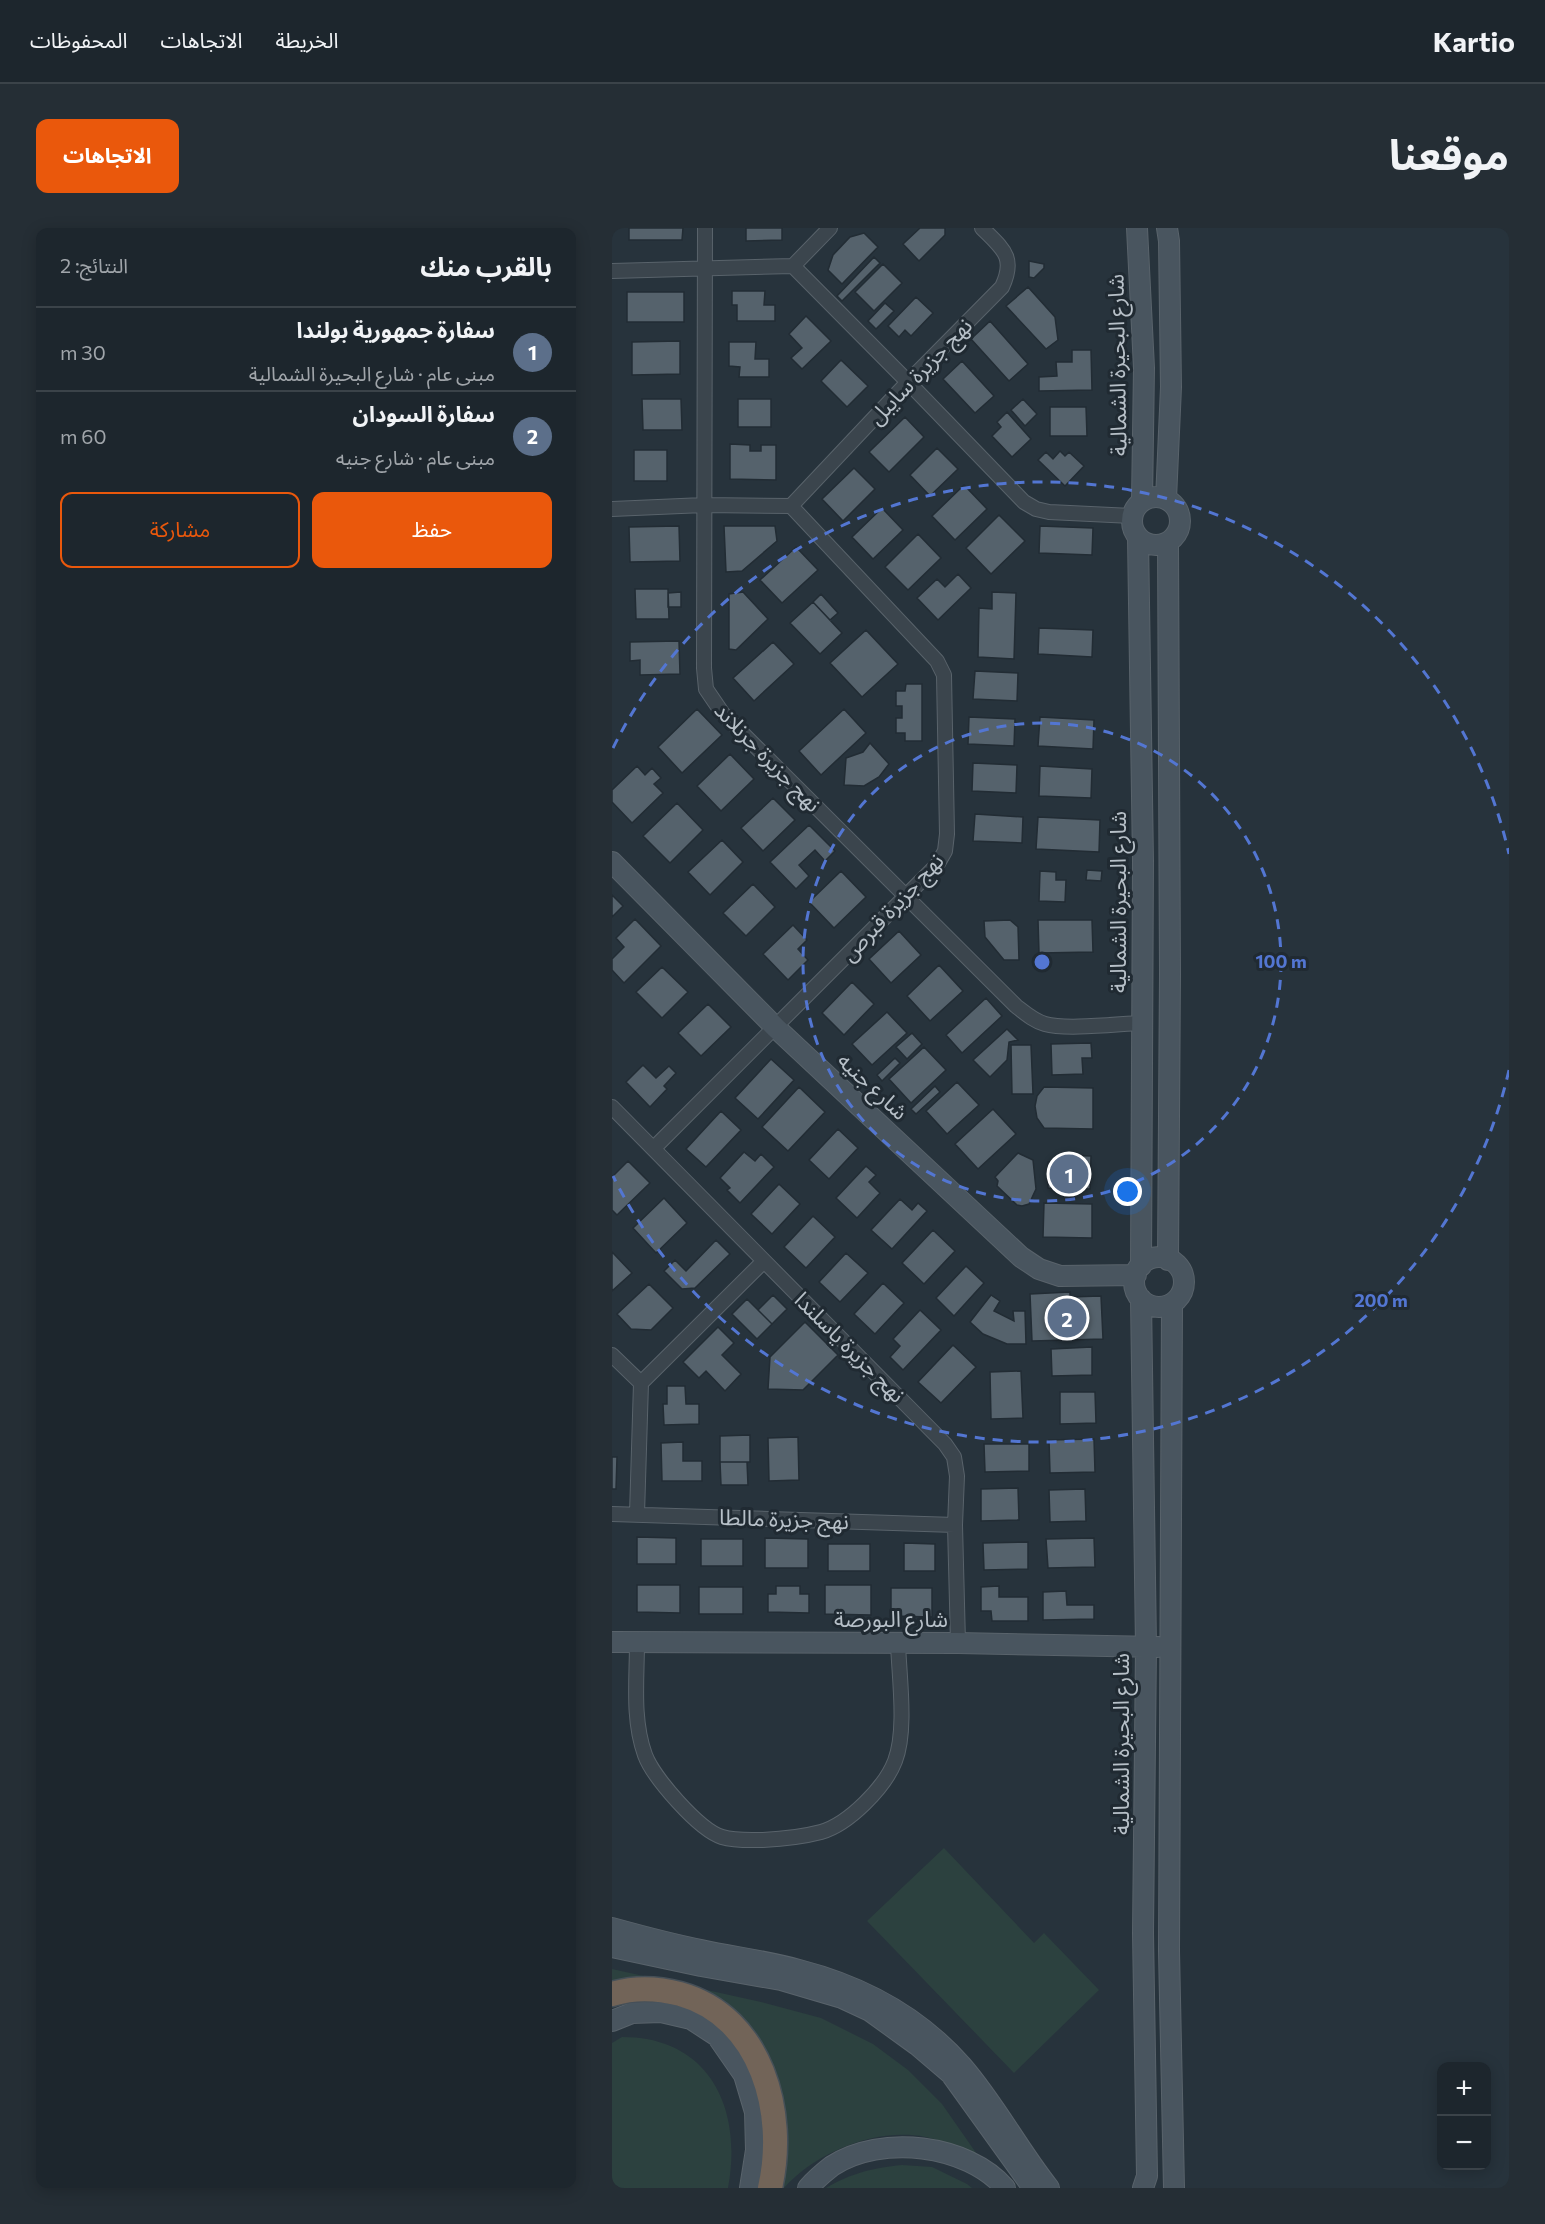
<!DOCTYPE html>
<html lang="ar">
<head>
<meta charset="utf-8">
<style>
	:root { --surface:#1d262d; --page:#252e35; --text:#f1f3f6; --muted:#a0a5aa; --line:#3b4349; --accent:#ea580c }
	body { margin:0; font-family:Commissioner,"Noto Sans Arabic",sans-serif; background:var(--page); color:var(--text); direction:rtl }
	.controls { position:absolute; right:18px; bottom:18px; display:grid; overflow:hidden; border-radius:12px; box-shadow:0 3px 15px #0003 }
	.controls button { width:54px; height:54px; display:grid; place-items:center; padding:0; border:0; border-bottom:2px solid var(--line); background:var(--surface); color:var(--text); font:30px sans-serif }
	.you { position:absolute; left:516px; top:964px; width:21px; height:21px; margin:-15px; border:4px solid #fff; border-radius:50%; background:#1a73e8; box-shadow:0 0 0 9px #1a73e833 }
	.badge { display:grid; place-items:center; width:39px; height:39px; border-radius:50%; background:var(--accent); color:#fff; font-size:20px; font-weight:700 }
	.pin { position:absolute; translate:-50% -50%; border:3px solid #fff; box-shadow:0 2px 6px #0006 }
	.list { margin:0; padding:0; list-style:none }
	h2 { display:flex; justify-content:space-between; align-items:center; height:78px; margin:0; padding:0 24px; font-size:26px }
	h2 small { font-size:20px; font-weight:400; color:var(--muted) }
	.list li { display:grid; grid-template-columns:39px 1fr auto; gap:18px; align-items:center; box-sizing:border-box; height:84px; padding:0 24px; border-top:2px solid var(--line) }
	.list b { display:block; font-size:22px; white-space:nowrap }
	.list p { margin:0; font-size:20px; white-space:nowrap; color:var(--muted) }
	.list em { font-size:20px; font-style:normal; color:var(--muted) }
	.actions { display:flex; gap:12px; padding:18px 24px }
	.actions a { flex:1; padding:14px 0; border:2px solid var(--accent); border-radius:12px; text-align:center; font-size:21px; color:var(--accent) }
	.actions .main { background:var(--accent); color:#fff }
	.map { position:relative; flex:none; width:897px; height:1960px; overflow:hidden; direction:ltr; border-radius:12px }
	header { display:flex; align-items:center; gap:36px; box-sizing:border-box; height:84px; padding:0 30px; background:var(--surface); border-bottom:2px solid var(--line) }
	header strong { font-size:28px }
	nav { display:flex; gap:33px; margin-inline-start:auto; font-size:21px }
	.intro { display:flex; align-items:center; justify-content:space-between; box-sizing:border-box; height:144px; padding:0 36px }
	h1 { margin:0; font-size:42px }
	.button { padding:15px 27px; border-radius:12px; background:var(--accent); color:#fff; font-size:21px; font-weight:700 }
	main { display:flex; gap:36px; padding:0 36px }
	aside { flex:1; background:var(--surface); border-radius:12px; box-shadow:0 3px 15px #0003 }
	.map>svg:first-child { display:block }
	.green { fill:#2c413f }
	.building { fill:#55626c; stroke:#222c34; stroke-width:1.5 }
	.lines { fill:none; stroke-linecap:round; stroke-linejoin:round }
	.street-casing { stroke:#59636b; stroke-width:16 }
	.secondary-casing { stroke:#59636b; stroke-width:22 }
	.highway-casing { stroke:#465058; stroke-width:27 }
	.street { stroke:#3b454d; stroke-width:14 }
	.secondary { stroke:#49555f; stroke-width:20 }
	.highway { stroke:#726458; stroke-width:24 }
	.ring { fill:none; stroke:#5376d2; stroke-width:3; stroke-dasharray:10 8 }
	.labels { text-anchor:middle; stroke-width:6; stroke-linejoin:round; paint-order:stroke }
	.street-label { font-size:22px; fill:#b7c0c8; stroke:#202a32 }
	.centre { fill:#5376d2; stroke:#202a32; stroke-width:3 }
	.ring-label { font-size:18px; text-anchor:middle; font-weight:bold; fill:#5376d2; stroke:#202a32; stroke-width:6; stroke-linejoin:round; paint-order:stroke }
</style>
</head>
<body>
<header>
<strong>Kartio</strong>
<nav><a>الخريطة</a><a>الاتجاهات</a><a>المحفوظات</a></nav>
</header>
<div class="intro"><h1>موقعنا</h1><a class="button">الاتجاهات</a></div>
<main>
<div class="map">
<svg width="897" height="1960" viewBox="0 0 897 1960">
	<rect width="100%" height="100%" fill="#27333c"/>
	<path class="green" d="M 332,1620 L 422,1715 L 432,1705 L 487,1762 L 402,1845 L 255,1693 Z
		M 0,1741 L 149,1774 L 209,1790 L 261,1816 L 296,1842 L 330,1876 L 376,1942 C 362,1933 348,1922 333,1915 C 281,1892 207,1920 172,1960 L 161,1960 L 109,1786 L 0,1760 Z
		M 10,1809 C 98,1809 131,1881 116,1960 L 4,1960 L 0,1957 L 0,1815 Z
		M 290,1937 L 320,1939 L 355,1956 L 360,1960 L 214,1960 C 240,1945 260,1940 290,1937 Z"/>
	<path class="building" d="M 17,0 L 71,0 L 70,12 L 17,12 Z
		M 134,0 L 170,0 L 170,12 L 134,13 Z
		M 308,0 L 333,0 L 333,7 L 307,33 L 291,16 Z
		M 252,5 L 266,19 L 230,56 L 216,42 L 221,27 L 238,9 Z
		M 262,29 L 268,35 L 230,73 L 225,68 Z
		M 417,33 L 432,36 L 432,40 L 422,50 L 417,49 Z
		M 271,36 L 290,55 L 262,83 L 243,64 Z
		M 416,59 L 443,89 L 446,112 L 434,121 L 394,78 Z
		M 120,63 L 153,63 L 152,77 L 163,77 L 163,93 L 125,93 L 125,77 L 120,77 Z
		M 15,64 L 72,64 L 72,94 L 15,94 Z
		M 304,69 L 321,85 L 299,108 L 293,102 L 287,109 L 276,98 Z
		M 273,75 L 282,83 L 264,101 L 256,93 Z
		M 194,88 L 219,113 L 190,141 L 179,130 L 190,120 L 177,106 Z
		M 378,93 L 416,136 L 397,153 L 359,111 Z
		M 68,113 L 68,146 L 20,147 L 20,114 Z
		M 117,114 L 144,114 L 143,131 L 157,131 L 157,149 L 127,149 L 128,139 L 117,138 Z
		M 460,122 L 479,122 L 480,162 L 427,163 L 427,149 L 445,148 L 444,134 L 460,134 Z
		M 229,132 L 256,158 L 235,179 L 209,153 Z
		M 350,133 L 382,168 L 363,185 L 331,151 Z
		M 30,171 L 69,171 L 70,202 L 31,202 Z
		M 126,171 L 159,171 L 159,199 L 126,199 Z
		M 411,171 L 425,186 L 413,198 L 399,182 Z
		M 438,179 L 474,179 L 475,208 L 438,208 Z
		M 395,184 L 419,211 L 400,229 L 380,208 L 389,199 L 385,194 Z
		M 293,189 L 312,209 L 277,244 L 257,224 Z
		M 118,216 L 138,217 L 138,223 L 149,223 L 149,217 L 164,217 L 164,252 L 118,251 Z
		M 325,220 L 346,241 L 318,268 L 298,247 Z
		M 22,222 L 55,222 L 55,253 L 22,253 Z
		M 448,223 L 453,228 L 457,224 L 472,238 L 453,258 L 426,232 L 434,224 L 441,231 Z
		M 242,240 L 263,261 L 231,293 L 210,271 Z
		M 352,257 L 375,281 L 343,312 L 320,288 Z
		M 270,280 L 291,302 L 261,331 L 240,309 Z
		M 387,287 L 413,313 L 379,346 L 354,320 Z
		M 67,298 L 68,333 L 18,334 L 17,299 Z
		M 112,298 L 163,298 L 165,313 L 130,343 L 114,344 Z
		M 428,298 L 481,300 L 480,327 L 427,325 Z
		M 306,306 L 329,330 L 296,362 L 273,339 Z
		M 184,319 L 206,342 L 170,375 L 148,352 Z
		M 346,346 L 359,360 L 326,392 L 305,370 L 325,351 L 333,359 Z
		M 23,361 L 56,361 L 57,391 L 24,391 Z
		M 69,364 L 69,379 L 56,379 L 56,365 Z
		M 131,364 L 156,391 L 124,422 L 117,421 L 117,366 Z
		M 380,364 L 404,365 L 402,431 L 366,429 L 367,380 L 380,381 Z
		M 209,366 L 226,385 L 218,392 L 201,374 Z
		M 201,374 L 230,405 L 208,426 L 178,395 Z
		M 427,400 L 481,402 L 480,429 L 426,426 Z
		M 254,402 L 286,436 L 250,469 L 218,435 Z
		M 67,413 L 68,446 L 28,447 L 28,432 L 18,433 L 18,414 Z
		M 161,414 L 182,436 L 142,473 L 121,450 Z
		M 363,443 L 406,445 L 405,473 L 361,471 Z
		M 294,456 L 310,456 L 310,513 L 293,513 L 293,505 L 284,505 L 284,490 L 290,490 L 290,478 L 284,478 L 284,463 L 293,463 Z
		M 85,481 L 110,507 L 70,545 L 46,519 Z
		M 232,481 L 254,505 L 209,547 L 187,523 Z
		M 357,489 L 403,491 L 402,518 L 356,516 Z
		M 428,489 L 482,492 L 481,521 L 426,518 Z
		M 258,515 L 277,536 L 267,549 L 252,558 L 232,557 L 234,530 L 251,524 Z
		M 118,526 L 142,551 L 109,583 L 85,558 Z
		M 361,535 L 405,537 L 404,565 L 360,563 Z
		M 25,538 L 33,547 L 40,540 L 49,550 L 42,556 L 51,565 L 20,595 L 0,574 L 0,562 Z
		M 428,538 L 480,541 L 479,570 L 427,568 Z
		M 161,570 L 183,592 L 151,623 L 129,600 Z
		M 65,575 L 91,602 L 58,635 L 31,608 Z
		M 363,586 L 411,589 L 410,615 L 361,613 Z
		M 426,589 L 488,592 L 487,624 L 424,621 Z
		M 197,597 L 223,623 L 213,633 L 203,622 L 187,637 L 197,648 L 184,661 L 158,634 Z
		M 110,612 L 131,634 L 98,667 L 76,644 Z
		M 475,642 L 490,643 L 489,653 L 474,652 Z
		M 229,643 L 254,669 L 222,700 L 197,674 Z
		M 428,643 L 444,644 L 444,652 L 454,652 L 453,674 L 427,673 Z
		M 141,656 L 163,679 L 134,708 L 111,685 Z
		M 0,667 L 11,678 L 0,689 Z
		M 23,691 L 49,718 L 12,755 L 0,742 L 0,731 L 12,719 L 4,710 Z
		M 398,692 L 406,699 L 407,732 L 392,732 L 373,709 L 372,693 Z
		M 426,692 L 480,692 L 481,724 L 427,725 Z
		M 181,697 L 195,712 L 186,721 L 196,732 L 176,752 L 151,726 Z
		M 287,703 L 309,727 L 279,755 L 257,731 Z
		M 327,737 L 351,763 L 318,793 L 295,768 Z
		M 50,739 L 76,764 L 50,790 L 24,764 Z
		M 240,754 L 262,776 L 232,807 L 210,785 Z
		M 374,770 L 390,788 L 350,825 L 334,807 Z
		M 96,776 L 119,799 L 89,828 L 66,805 Z
		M 275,784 L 295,805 L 260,837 L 240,816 Z
		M 395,801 L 406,812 L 397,814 L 395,832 L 378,849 L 361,832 Z
		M 300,805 L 310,816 L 295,831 L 284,819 Z
		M 479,815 L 480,830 L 470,830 L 471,846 L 440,847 L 439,816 Z
		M 399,817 L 419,817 L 421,866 L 400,866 Z
		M 312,819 L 334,842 L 299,875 L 277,851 Z
		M 283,830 L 288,835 L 270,853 L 265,847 Z
		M 159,831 L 182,852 L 146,891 L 123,870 Z
		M 31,837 L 44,850 L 57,838 L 64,845 L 52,858 L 55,861 L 38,879 L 14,854 Z
		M 345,854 L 367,877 L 335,906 L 314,883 Z
		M 323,858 L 328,864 L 304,886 L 299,881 Z
		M 187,859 L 213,884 L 176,923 L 150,899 Z
		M 432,859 L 481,860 L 481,901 L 432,900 L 425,890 L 423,878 L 425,868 Z
		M 381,881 L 404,906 L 366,941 L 343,916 Z
		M 109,883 L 129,902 L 94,939 L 74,921 Z
		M 226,901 L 246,920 L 217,951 L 197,932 Z
		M 132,924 L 143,933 L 149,926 L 162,939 L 128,975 L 115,962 L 118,960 L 108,950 Z
		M 406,925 L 421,932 L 424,961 L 417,976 L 410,978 L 405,977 L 385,958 L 386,953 L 383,949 Z
		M 451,927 L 479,928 L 478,961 L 436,960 L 436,934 L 450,934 Z
		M 16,933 L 38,955 L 5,987 L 0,982 L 0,949 Z
		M 254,938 L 264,947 L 257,954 L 268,965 L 245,990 L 224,970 Z
		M 167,956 L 188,976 L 160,1006 L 139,986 Z
		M 52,970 L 75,995 L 44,1025 L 21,1000 Z
		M 288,971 L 300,982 L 306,975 L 315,983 L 280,1021 L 259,1002 Z
		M 432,975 L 480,976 L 480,1010 L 431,1009 Z
		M 201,988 L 223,1009 L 194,1040 L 172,1019 Z
		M 321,1002 L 343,1023 L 312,1056 L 290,1035 Z
		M 104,1012 L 118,1026 L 83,1060 L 70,1061 L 52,1043 L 63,1032 L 74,1043 Z
		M 0,1024 L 20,1045 L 0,1063 Z
		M 234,1025 L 256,1045 L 228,1074 L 207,1054 Z
		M 354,1038 L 372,1055 L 342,1088 L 324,1070 Z
		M 271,1055 L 292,1075 L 263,1106 L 242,1086 Z
		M 37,1056 L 61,1080 L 39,1102 L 19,1101 L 5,1086 Z
		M 458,1064 L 458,1069 L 489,1068 L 491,1111 L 420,1113 L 418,1066 Z
		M 161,1067 L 175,1081 L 160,1096 L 146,1082 Z
		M 379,1067 L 388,1073 L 382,1083 L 402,1093 L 401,1083 L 413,1083 L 414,1116 L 395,1116 L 371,1106 L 358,1094 Z
		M 135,1071 L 160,1096 L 145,1111 L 120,1086 Z
		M 308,1082 L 329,1102 L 291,1142 L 278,1129 L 288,1118 L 281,1111 Z
		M 193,1094 L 226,1127 L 191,1162 L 156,1161 L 158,1129 Z
		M 106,1099 L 122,1115 L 110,1127 L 129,1146 L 113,1163 L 94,1143 L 87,1150 L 71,1134 Z
		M 341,1117 L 364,1139 L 329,1175 L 306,1154 Z
		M 480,1119 L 480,1147 L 440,1148 L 439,1121 Z
		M 409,1143 L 411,1190 L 379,1191 L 378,1144 Z
		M 55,1158 L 73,1158 L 74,1176 L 87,1176 L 87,1196 L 52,1197 L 51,1176 L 55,1176 Z
		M 448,1164 L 483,1164 L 484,1195 L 448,1196 Z
		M 138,1207 L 138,1234 L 108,1234 L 108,1208 Z
		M 186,1209 L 187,1252 L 157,1253 L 156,1210 Z
		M 482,1211 L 483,1244 L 438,1245 L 437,1212 Z
		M 71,1214 L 71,1233 L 90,1233 L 90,1253 L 50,1253 L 49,1215 Z
		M 372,1216 L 417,1216 L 417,1243 L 373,1244 Z
		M 0,1229 L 5,1229 L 4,1261 L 0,1261 Z
		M 108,1234 L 135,1234 L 136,1257 L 109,1257 Z
		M 406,1260 L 407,1292 L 369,1293 L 369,1261 Z
		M 473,1261 L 474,1293 L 438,1294 L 437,1262 Z
		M 25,1309 L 64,1310 L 64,1336 L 25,1336 Z
		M 153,1310 L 196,1311 L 196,1340 L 153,1340 Z
		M 482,1310 L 483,1339 L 436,1340 L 434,1311 Z
		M 89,1311 L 131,1311 L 131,1338 L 89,1338 Z
		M 416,1314 L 416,1341 L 372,1342 L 371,1315 Z
		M 292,1315 L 323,1316 L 323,1343 L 292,1343 Z
		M 216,1316 L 258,1316 L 258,1343 L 216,1343 Z
		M 25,1357 L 68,1357 L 68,1385 L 25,1384 Z
		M 213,1357 L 259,1357 L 259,1387 L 213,1386 Z
		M 164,1358 L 188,1358 L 188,1366 L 197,1366 L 197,1385 L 156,1384 L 156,1366 L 164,1366 Z
		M 387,1358 L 387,1369 L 416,1369 L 416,1393 L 380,1393 L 379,1383 L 369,1383 L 369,1359 Z
		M 87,1359 L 131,1359 L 131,1386 L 87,1386 Z
		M 279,1360 L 320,1360 L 320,1389 L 279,1388 Z
		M 454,1363 L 455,1377 L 482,1377 L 482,1391 L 431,1392 L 431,1364 Z"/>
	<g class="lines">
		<defs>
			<path id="street" d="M 93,0 L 92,440 L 94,461 L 111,486 L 404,778 C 413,785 422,793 433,796 C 454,802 505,796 529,795
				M 181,38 L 218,0
				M 0,43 L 181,38 L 296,154 L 412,274 L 424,281 L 437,284 L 520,288
				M 179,278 L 296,154 L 390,59 C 404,29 391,21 370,0
				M 0,281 L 92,277 L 179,278
				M 0,879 L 333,1216 L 342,1229 L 345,1248 L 343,1297 L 346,1415
				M 42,920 L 325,637 L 333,623 L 335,606 L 332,447 L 325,433 L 179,278
				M 0,1127 L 29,1155 L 25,1286
				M 29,1155 L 152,1033
				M 0,1286 L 343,1297
				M 25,1414 C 25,1451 20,1491 33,1527 C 41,1549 87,1602 110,1609 C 123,1613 137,1612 151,1612 C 170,1611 190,1609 209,1604 C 237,1596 273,1559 283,1533 C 295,1502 287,1448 286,1415"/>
			<path id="secondary" d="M 525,0 L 532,140 L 530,273
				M520 293a24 24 0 1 1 48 0a24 24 0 1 1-48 0Z
				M 554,271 L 559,159 L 557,13 L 555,0
				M 526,310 L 531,633 L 529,1038
				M 0,634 L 164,800 L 409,1029 L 427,1041 L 448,1048 L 524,1047
				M522 1054a25 25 0 1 1 50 0a25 25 0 1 1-50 0Z
				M 556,1032 L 558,746 L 556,314
				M 529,1071 L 534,1419 L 531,1705 L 535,1948 L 531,1960
				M 560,1076 L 557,1723 L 562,1960
				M 0,1414 L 346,1415 L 546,1419
				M 0,1700 C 29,1708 59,1716 89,1722 C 121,1729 155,1733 187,1742 C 249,1758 307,1789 350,1838 C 383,1876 406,1921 437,1960
				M 0,1719 L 89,1738 L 169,1752 L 230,1770 L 258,1783 L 305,1817 L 339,1846 L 421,1960
				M 0,1793 L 20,1785 L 49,1784 L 79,1791 L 105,1808 L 132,1847 L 143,1884 L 144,1922 L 138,1960
				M 196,1960 C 203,1952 211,1945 220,1938 C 269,1906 355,1916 393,1960"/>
			<path id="highway" d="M 0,1766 C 23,1759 45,1760 68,1766 C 150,1789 175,1885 158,1960"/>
		</defs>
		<use href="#street" class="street-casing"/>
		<use href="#secondary" class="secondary-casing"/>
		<use href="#highway" class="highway-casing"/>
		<use href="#street" class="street"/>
		<use href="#secondary" class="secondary"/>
		<use href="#highway" class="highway"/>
	</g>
	<g class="ring">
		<circle cx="430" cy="734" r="239"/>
		<path d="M897 842A479 479 0 0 1 1 948M1 520A479 479 0 0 1 897 626"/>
	</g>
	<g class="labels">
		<g class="street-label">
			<text transform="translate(505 137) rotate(-91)" y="8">شارع البحيرة الشمالية</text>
			<text transform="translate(308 143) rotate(-46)" y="8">نهج جزيرة سايبل</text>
			<text transform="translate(156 529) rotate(46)" y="8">نهج جزيرة جرنلاند</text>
			<text transform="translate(506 674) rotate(-90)" y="8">شارع البحيرة الشمالية</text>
			<text transform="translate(280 679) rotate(-47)" y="8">نهج جزيرة قبرص</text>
			<text transform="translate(261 858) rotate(43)" y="8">شارع جنيه</text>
			<text transform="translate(238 1119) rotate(45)" y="8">نهج جزيرة ياسلندا</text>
			<text transform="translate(172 1291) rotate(2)" y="8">نهج جزيرة مالطا</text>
			<text x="279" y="1399">شارع البورصة</text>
			<text transform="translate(509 1516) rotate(-90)" y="8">شارع البحيرة الشمالية</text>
		</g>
	</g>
	<circle cx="430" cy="734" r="9" class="centre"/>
	<g class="ring-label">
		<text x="669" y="740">100 m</text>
		<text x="769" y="1079">200 m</text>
	</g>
</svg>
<div class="controls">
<button>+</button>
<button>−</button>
</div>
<div class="you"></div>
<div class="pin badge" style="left:457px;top:946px;background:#5c6f8a">1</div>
<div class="pin badge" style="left:455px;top:1090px;background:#5c6f8a">2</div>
</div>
<aside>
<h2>بالقرب منك<small>النتائج: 2</small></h2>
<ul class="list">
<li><span class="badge" style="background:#5c6f8a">1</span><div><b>سفارة جمهورية بولندا</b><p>مبنى عام · شارع البحيرة الشمالية</p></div><em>30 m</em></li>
<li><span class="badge" style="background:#5c6f8a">2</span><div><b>سفارة السودان</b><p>مبنى عام · شارع جنيه</p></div><em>60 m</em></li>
</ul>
<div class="actions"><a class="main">حفظ</a><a>مشاركة</a></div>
</aside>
</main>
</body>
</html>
